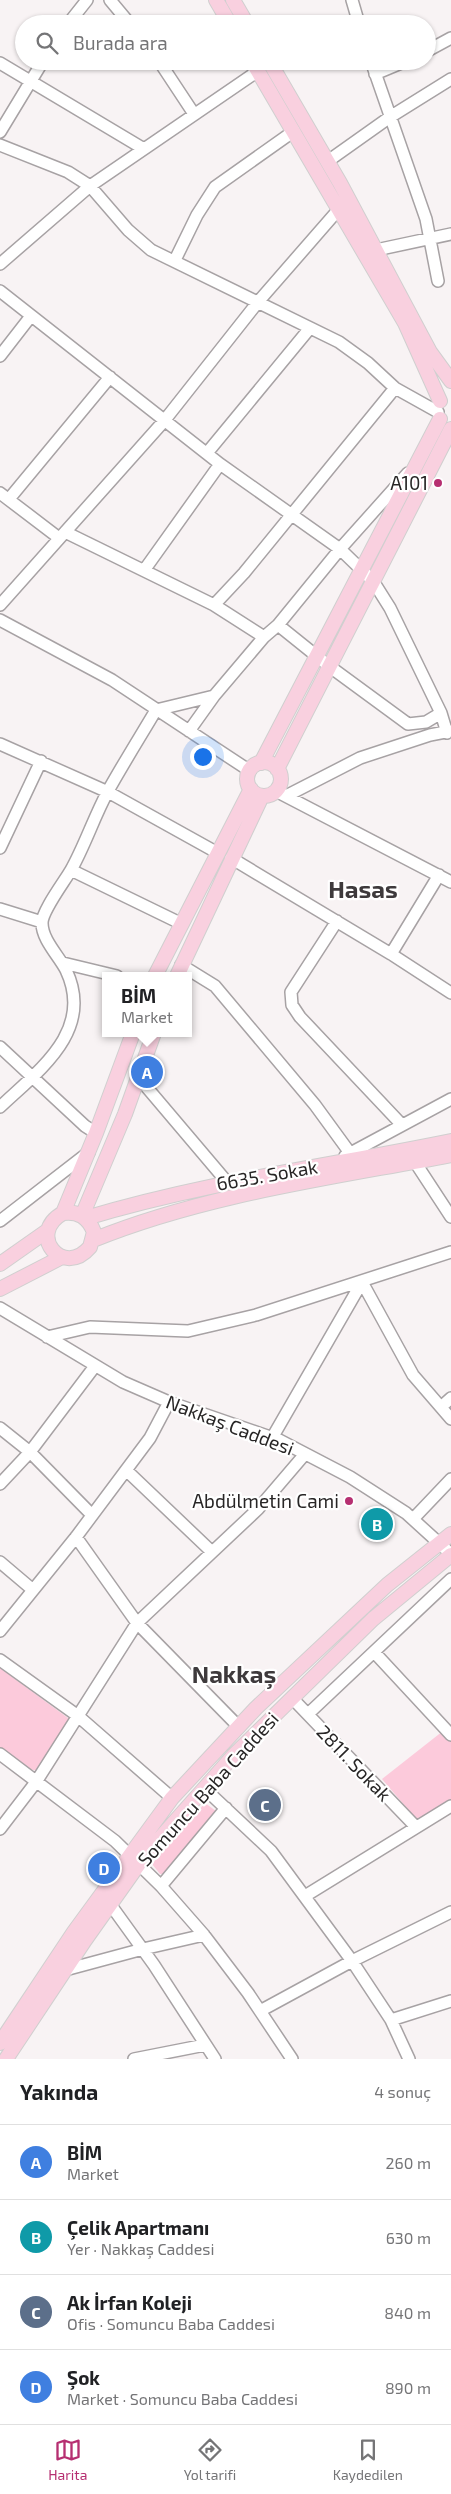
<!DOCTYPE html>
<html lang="tr">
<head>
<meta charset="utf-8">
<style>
	:root { --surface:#fff; --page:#f6f6f6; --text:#202124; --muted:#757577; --line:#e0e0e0; --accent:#b62f71 }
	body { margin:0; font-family:"Exo 2",sans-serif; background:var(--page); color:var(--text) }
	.you { position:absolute; left:202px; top:756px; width:18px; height:18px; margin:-12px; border:4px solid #fff; border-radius:50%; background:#1a73e8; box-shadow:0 0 0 8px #1a73e833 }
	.badge { display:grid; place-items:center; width:32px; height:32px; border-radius:50%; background:var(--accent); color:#fff; font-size:16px; font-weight:700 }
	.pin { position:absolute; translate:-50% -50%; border:2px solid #fff; box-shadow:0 1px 5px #0006 }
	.popup { position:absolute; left:102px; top:972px; width:90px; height:65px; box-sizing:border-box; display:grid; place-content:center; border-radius:0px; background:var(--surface); filter:drop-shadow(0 1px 4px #0005); font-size:16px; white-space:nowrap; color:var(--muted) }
	.popup b { font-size:19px; color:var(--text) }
	.popup::after { content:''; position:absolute; left:50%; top:100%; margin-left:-10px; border:10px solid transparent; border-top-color:var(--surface) }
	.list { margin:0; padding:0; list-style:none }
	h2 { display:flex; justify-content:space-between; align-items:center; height:65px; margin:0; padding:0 20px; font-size:21px }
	h2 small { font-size:16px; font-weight:400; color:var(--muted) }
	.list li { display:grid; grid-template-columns:32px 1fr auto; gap:15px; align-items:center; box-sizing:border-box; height:75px; padding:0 20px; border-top:1px solid var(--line) }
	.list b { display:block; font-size:19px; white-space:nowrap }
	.list p { margin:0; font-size:16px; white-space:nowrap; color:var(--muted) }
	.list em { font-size:16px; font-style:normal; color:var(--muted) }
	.icon { flex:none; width:28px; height:28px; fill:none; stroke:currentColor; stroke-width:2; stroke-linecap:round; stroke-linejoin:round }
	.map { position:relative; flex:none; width:451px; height:2059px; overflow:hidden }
	.search { position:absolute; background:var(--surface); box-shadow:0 1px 4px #0004; left:15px; right:15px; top:15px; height:55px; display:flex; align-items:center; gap:12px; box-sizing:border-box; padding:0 18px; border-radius:28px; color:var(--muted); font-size:19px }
	.sheet { height:365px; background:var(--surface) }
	nav { display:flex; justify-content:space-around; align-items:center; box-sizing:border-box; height:70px; border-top:1px solid var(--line); background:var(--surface); font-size:14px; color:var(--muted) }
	nav a { display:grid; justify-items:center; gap:2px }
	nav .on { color:var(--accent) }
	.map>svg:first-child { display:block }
	.green { fill:#fccadb }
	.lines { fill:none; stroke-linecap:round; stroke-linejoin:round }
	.minor-casing { stroke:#a7a2a4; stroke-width:14 }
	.major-casing { stroke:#d0cfcf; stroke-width:16 }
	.minor { stroke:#fff; stroke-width:11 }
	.major { stroke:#f9d0df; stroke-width:14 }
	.poi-dot { fill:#b62f71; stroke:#fff; stroke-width:2 }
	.labels { text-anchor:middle; stroke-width:4.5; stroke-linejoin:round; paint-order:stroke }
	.poi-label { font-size:19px; fill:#282626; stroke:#fff; text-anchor:end }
	.street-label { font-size:19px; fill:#282626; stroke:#fff }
	.district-label { font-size:24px; font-weight:bold; fill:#3e3a3c; stroke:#fff }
</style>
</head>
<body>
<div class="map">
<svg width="451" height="2059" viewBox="0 0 451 2059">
	<rect width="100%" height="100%" fill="#f8f3f4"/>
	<path class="green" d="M 0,1668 L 72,1721 L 38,1771 L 29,1769 L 0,1747 Z
		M 443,1731 L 451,1739 L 451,1800 L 417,1820 L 382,1779 Z
		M 205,1803 L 216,1811 L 166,1874 L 160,1874 L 152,1864 Z"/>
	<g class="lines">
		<defs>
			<path id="minor" d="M 110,0 L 130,24
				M 352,0 L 359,24
				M 68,24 L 87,0
				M 427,51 L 451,38
				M 159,61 L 194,114
				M 371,61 L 426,219 L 438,281
				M 0,63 L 144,149
				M 272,66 L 281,61
				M 375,74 L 406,61
				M 0,132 L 43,61
				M 0,145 L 68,172 L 90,186 L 128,230 L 151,250 L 339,342 L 368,363 L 395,388 L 438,412
				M 328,161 L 390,117 L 451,79
				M 376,250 L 451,234
				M 175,260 L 197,215 L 215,187 L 294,131
				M 0,264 L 90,186 L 258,71
				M 0,291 L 220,464 L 340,549 L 408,473
				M 0,356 L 31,316
				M 207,453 L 310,328
				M 0,493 L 59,538
				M 9,499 L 110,377
				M 65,532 L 214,605 L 264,637
				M 145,569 L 220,464
				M 0,605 L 164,421 L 258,302 L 339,209
				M 214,605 L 244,573 L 395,388
				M 0,620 L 112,680 L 250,771
				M 278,625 L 329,666 L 408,724 L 426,722 L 441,713
				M 189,731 L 214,696 L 264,637 L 278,625 L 340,549 L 373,581 L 390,608 L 441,713 L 447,733
				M 0,744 L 108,792 L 216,852
				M 276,791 L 451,882
				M 286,796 L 360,758 L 430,735 L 451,731
				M 0,848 L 41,761
				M 231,858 L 391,954 L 451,993
				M 71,870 L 180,923
				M 0,909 L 42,922
				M 337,921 L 291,992 L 292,1005 L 300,1017 L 402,1125
				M 391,954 L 439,875
				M 63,963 L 117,976
				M 181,965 L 215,986 L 315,1105 L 350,1153
				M 0,1047 L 85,1126 L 96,1133
				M 138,1077 L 227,1182
				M 0,1107 C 39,1070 95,1031 66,970 C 59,956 42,940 42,923 C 42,911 64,882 71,870 C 85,845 94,817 108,791 C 123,764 140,737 156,710 L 214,696
				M 345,1156 L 451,1099
				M 415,1162 L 451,1217
				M 0,1221 L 89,1152
				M 362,1282 L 413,1375 L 451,1419
				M 0,1308 L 123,1382 L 169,1402 L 279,1440 L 350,1477 L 406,1513 L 451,1554
				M 47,1337 L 90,1327 L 188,1331 L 256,1315 L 451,1252
				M 441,1407 L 451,1398
				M 0,1428 L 30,1452 L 91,1514
				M 272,1438 L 362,1282
				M 126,1470 L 212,1552
				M 0,1484 L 30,1452 L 95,1366
				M 413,1519 L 451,1479
				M 76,1537 L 137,1623 L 239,1727
				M 0,1562 L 33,1590
				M 0,1631 L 76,1537 L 150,1438 L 169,1402
				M 374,1652 L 451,1735
				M 0,1660 L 78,1716 L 172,1798
				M 292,1698 L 416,1827
				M 308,1714 L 451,1579
				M 0,1754 L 115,1841 L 161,1886 L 204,1935 L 248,1993 L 292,2059
				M 204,1788 L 271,1851 L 352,1961 L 391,2020 L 409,2059
				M 0,1829 L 36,1782 L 137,1623 L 258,1509 L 305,1454
				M 161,1886 L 226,1808
				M 305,1896 L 451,1806
				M 110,1904 L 154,1965 L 215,2059
				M 65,1970 L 143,1949 L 204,1935
				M 260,2011 L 352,1961 L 451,1912
				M 391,2020 L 451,2001
				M 134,2059 L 205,2045"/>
			<path id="major" d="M 216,0 L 230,24
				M 233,0 L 247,24
				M 252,61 L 405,323 L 440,401
				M 269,61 L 340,183 L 430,352 L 451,381
				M247 779a17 17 0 1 1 34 0a17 17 0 1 1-34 0Z
				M 261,763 L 440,419
				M 277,769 L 451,429
				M 155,976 L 251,789
				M 177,976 L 262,796
				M 63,1213 C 78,1211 88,1217 94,1232 L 90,1247 C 63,1279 26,1234 63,1213 L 96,1133 L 133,1033
				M 82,1216 L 125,1114 L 154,1033
				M 86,1218 C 206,1182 329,1166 451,1141
				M 93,1240 C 207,1194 331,1178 451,1155
				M 0,1264 L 47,1231
				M 0,1289 L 62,1257
				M 0,2043 L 74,1932 L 172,1798 L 256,1708 L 387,1585 L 451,1534
				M 6,2059 L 85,1940 L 146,1854 L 234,1755 L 373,1619 L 451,1555"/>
		</defs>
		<use href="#minor" class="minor-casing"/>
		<use href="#major" class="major-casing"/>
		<use href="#minor" class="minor"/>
		<use href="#major" class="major"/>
	</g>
	<g class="poi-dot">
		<circle cx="438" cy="483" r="5"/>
		<circle cx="349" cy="1501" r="5"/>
	</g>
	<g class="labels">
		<g class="poi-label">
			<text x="428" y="490">A101</text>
			<text x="339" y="1508">Abdülmetin Cami</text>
		</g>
		<g class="street-label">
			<text transform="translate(267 1175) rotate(-10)" y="7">6635. Sokak</text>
			<text transform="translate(230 1425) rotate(21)" y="7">Nakkaş Caddesi</text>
			<text transform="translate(354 1763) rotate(46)" y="7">2811. Sokak</text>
			<text transform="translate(208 1789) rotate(-48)" y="7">Somuncu Baba Caddesi</text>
		</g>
		<g class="district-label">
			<text x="363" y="898">Hasas</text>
			<text x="234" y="1683">Nakkaş</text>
		</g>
	</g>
</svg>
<div class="you"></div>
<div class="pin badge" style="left:147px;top:1072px;background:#3f7fe0">A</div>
<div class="popup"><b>BİM</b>Market</div>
<div class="pin badge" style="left:377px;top:1524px;background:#0f9aa8">B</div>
<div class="pin badge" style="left:265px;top:1805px;background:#5c6f8a">C</div>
<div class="pin badge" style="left:104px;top:1868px;background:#3f7fe0">D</div>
<div class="search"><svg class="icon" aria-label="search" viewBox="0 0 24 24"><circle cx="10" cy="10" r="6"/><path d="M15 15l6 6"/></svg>Burada ara</div>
</div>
<section class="sheet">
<h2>Yakında<small>4 sonuç</small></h2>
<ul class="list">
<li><span class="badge" style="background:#3f7fe0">A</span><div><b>BİM</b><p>Market</p></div><em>260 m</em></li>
<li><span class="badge" style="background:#0f9aa8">B</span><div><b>Çelik Apartmanı</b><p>Yer · Nakkaş Caddesi</p></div><em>630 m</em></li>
<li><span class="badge" style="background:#5c6f8a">C</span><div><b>Ak İrfan Koleji</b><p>Ofis · Somuncu Baba Caddesi</p></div><em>840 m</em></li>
<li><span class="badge" style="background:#3f7fe0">D</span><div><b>Şok</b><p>Market · Somuncu Baba Caddesi</p></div><em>890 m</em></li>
</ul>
</section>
<nav>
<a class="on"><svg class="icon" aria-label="map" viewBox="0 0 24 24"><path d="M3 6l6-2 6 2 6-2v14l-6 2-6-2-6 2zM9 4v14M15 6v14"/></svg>Harita</a>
<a><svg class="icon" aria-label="directions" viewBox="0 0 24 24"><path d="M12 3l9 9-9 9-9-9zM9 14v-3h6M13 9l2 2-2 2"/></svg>Yol tarifi</a>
<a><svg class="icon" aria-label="saved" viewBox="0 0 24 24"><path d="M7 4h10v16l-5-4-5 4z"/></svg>Kaydedilen</a>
</nav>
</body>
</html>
